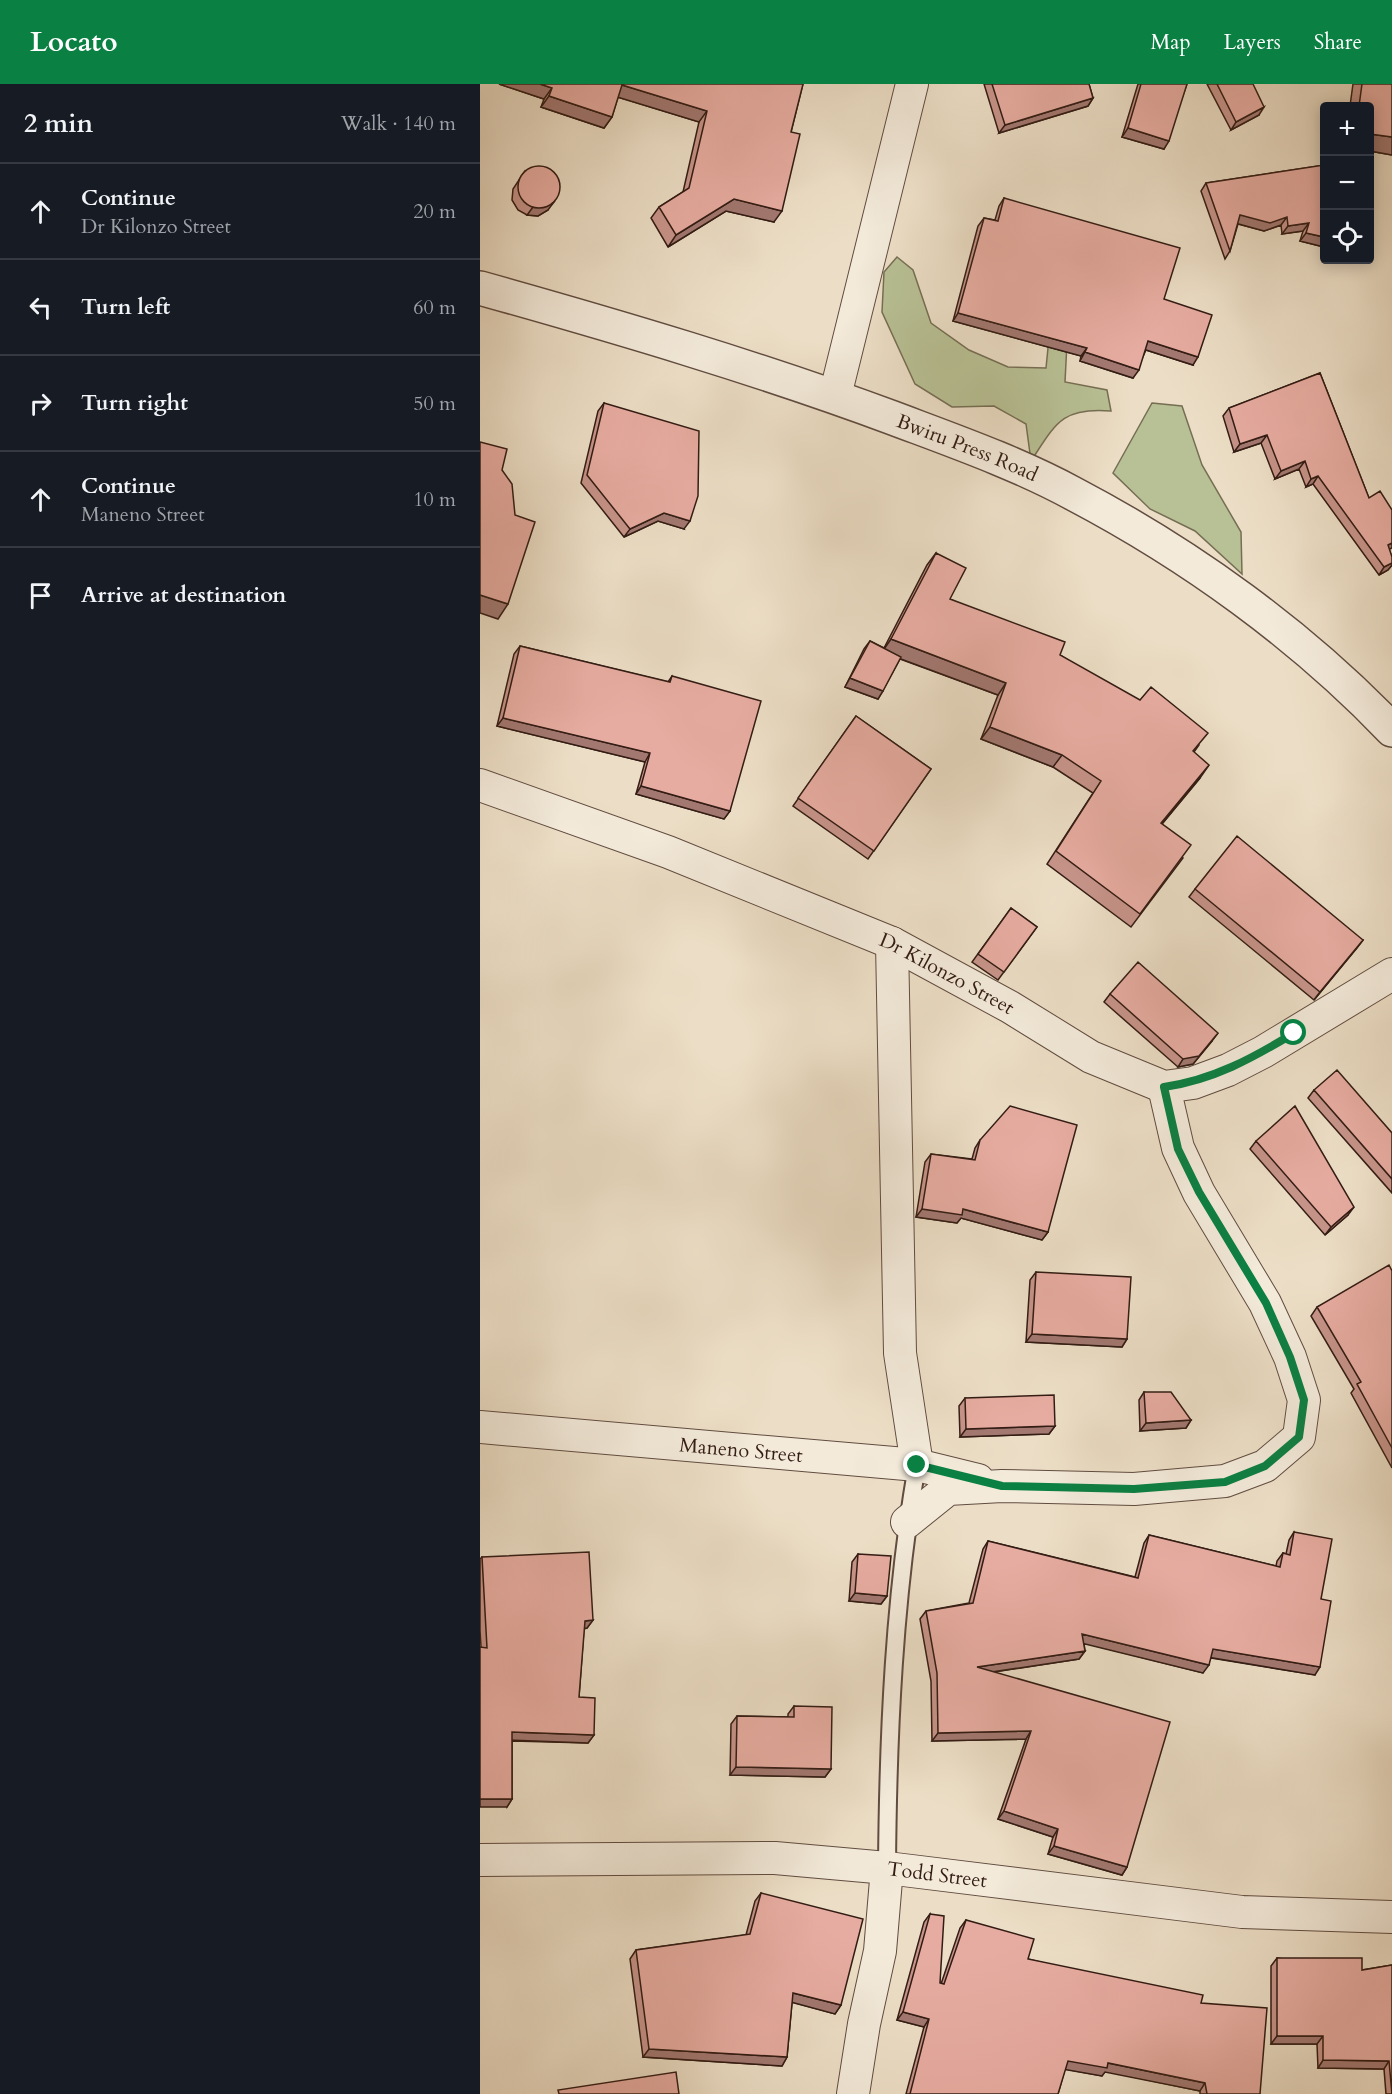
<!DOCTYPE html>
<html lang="en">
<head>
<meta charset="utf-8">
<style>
	:root { --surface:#171b24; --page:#20242c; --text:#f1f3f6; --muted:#9ea1a6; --line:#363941; --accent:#0b8043 }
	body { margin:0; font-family:Cardo,serif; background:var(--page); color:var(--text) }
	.controls { position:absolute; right:18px; top:18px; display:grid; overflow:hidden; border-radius:6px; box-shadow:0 3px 15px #0003 }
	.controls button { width:54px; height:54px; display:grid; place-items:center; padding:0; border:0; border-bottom:2px solid var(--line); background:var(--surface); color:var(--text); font:30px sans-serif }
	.stop { position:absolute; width:18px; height:18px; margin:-14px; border:4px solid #0b8043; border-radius:50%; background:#fff }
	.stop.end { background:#0b8043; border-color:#fff; box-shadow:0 2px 6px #0008 }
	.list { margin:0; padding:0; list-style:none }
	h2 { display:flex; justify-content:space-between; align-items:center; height:78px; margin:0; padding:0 24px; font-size:26px }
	h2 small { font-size:20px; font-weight:400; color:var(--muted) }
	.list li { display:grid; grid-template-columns:39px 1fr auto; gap:18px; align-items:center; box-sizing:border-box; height:96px; padding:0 24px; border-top:2px solid var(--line) }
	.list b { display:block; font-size:22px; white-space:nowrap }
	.list p { margin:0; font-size:20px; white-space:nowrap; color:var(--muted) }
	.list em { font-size:20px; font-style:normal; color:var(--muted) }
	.icon { flex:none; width:33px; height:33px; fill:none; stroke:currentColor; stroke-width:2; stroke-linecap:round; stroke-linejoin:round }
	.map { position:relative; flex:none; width:912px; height:2010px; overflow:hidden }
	header { display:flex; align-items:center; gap:36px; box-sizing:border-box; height:84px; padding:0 30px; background:var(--accent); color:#fff }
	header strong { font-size:28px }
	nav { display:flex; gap:33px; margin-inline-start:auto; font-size:21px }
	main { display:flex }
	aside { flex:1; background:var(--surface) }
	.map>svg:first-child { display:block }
	.green { fill:#b8c195; stroke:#766e54; stroke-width:1.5 }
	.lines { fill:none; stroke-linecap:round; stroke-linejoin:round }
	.service-casing { stroke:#614c40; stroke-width:20 }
	.minor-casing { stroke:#614c40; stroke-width:34 }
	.tertiary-casing { stroke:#614c40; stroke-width:36 }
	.service { stroke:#f3eada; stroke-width:16 }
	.minor { stroke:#f3eada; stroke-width:32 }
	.tertiary { stroke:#f3eada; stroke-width:33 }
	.wall { fill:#c7948a; stroke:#331c14; stroke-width:1.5 }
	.shaded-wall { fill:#a27871; stroke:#331c14; stroke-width:1.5 }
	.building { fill:#e7aca1; stroke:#331c14; stroke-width:1.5 }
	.route { stroke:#0b8043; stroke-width:8 }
	.labels { text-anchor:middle; stroke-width:5; stroke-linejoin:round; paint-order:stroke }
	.street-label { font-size:20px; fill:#331c14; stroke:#f3eada }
</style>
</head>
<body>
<header>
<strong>Locato</strong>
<nav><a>Map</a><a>Layers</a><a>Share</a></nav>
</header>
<main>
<aside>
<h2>2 min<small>Walk · 140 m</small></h2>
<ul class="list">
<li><svg class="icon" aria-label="ahead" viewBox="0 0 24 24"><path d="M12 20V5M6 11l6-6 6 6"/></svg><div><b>Continue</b><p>Dr Kilonzo Street</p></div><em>20 m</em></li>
<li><svg class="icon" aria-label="left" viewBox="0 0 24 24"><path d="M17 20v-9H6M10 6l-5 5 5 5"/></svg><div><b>Turn left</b></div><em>60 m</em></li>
<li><svg class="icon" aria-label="right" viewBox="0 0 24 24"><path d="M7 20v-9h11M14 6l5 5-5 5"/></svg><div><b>Turn right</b></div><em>50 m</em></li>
<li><svg class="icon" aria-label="ahead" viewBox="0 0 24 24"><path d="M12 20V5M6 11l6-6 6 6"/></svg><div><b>Continue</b><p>Maneno Street</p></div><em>10 m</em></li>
<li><svg class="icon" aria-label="arrive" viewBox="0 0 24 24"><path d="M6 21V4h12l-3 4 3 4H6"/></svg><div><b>Arrive at destination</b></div></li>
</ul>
</aside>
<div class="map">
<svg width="912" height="2010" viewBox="0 0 912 2010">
	<rect width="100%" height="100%" fill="#ecdec6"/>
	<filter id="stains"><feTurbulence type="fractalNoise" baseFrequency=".00333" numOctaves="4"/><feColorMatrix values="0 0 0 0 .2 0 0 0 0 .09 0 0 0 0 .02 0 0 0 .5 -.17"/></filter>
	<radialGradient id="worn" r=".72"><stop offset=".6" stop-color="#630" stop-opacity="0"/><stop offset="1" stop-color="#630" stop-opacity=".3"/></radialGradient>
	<path class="green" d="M 417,173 L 433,186 L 451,239 L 489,266 L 528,283 L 566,284 L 573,214 L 587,259 L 585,298 L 627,306 L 631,327 C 582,323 576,339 551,377 L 546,340 L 514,322 L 472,323 L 435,300 L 402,228 L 404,188 Z
		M 672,319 L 702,322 L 722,381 L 761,448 L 762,490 L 715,447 L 670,425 L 633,389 Z"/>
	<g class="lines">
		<defs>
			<path id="service" d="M 407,1784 C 408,1649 414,1514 437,1381"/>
			<g id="minor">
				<path d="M 355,312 L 432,0"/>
				<path id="s1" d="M 0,701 L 188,768 L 412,859 L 530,923 L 611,973 L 684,1003 L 713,999 L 748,986 L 783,968 L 912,890"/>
				<path d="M 412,859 L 420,1269 L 437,1381"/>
				<path id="s2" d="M 0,1343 L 437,1381 L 498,1396"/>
				<path d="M 427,1438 L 468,1405 L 522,1402 L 654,1405 L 745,1397 L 785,1382 L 819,1353 L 824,1316 L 810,1273 L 785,1219 L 719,1109 L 698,1064 L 684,1003"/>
				<path id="s3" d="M 0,1776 L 295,1774 L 407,1784 L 762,1828 L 912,1833"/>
				<path d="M 373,2010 L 384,1940 L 400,1867 L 407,1784"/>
			</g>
			<g id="tertiary">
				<path id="s4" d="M 0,204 C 139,243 278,284 413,334 C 474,357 537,379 594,410 C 710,471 821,551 912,646"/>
			</g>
		</defs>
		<use href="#service" class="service-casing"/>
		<use href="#minor" class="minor-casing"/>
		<use href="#tertiary" class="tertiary-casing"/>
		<use href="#service" class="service"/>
		<use href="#minor" class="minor"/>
		<use href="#tertiary" class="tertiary"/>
	</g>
	<path class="wall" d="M 19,0 L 323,0 L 311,48 L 294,138 L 246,127 L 188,163 L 171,134 L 179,123 L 203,108 L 219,38 L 138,13 L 132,33 L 124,44 L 61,23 L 64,15 Z
		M 504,0 L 609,0 L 613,14 L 608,22 L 519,49 Z
		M 658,0 L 707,0 L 684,65 L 642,53 Z
		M 727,0 L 773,0 L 779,31 L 751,46 Z
		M 873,0 L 912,0 L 912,71 L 890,67 L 890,22 L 870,22 Z
		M 844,81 L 844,163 L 820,157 L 823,147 L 802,150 L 801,141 L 784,147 L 758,140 L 750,167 L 745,175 L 721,107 L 726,99 Z
		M 45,87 L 68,126 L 58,132 L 47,131 L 38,126 L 32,116 L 33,105 Z
		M 524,114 L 684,215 L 713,281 L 666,266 L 653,294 L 600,277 L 601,272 L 473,237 L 498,142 L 504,134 L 515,136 L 519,122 Z
		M 840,289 L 912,473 L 912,481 L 908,486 L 899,491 L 833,400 L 826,403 L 819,385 L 795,395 L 781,359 L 754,368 L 743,332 L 749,324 Z
		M 124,319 L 204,445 L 178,437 L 144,453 L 101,399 L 118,327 Z
		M 456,469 L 470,515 L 580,571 L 719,661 L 714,668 L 720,694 L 682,740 L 703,774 L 651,843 L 567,780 L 613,709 L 573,683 L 501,655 L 518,611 L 420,575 L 398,615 L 365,603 L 384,565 L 390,557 L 404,564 L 447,481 Z
		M 40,562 L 188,598 L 192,592 L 250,727 L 244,735 L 156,710 L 165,678 L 17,642 L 34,570 Z
		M 376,632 L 451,685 L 388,775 L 313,722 Z
		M 715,805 L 883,856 L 834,916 L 709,813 Z
		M 531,824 L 557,843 L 518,896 L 492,878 Z
		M 630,910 L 732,957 L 713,980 L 698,983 L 624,918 Z
		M 834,1006 L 912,1049 L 912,1109 L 828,1014 Z
		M 500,1056 L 568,1148 L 562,1156 L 481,1134 L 477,1139 L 436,1133 L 445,1078 L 451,1070 L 492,1075 L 495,1064 Z
		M 776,1057 L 868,1131 L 845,1151 L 770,1065 Z
		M 912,1187 L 912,1384 L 871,1309 L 874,1305 L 831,1232 L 837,1223 Z
		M 556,1188 L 647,1255 L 642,1263 L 546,1258 L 550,1196 Z
		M 664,1308 L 711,1336 L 706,1344 L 660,1347 L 659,1316 Z
		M 485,1314 L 575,1342 L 569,1350 L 480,1353 L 479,1322 Z
		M 814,1448 L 841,1515 L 835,1591 L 731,1574 L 723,1589 L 604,1559 L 605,1567 L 599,1575 L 514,1588 L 647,1783 L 642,1791 L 568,1770 L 573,1753 L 518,1735 L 546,1655 L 452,1657 L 451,1597 L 440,1535 L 446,1527 L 489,1519 L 503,1465 L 508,1457 L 655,1493 L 664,1459 L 669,1451 L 796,1482 L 797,1477 L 803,1469 L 806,1470 L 809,1456 Z
		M 378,1470 L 407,1512 L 401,1520 L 369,1517 L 372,1478 Z
		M 2,1473 L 113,1536 L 107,1544 L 104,1545 L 99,1613 L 114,1651 L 108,1659 L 32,1657 L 32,1715 L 27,1723 L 1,1563 L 0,1546 L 0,1475 Z
		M 314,1622 L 351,1685 L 345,1693 L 250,1691 L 251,1640 L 257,1632 L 308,1633 L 308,1630 Z
		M 281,1809 L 361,1921 L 355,1930 L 312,1918 L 307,1973 L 302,1982 L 163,1973 L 150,1875 L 156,1866 L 266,1851 L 275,1817 Z
		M 450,1830 L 460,1899 L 461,1900 L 480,1844 L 486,1836 L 548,1875 L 721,1919 L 780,2010 L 720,2010 L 720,2007 L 625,1987 L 622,1992 L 585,1985 L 578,2010 L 426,2010 L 444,1943 L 417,1936 L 444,1838 Z
		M 797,1874 L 882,1886 L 912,1881 L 912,2010 L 906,2010 L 904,1985 L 838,1984 L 837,1960 L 791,1960 L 791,1882 Z"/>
	<path class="shaded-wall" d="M 19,0 L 60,0 L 72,4 L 64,15 Z
		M 142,1 L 227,27 L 219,38 L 134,12 Z
		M 69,12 L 132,33 L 124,44 L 61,23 Z
		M 613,14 L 608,22 L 519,49 L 525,41 Z
		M 784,23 L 779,31 L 751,46 L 756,38 Z
		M 648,44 L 689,57 L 684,65 L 642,53 Z
		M 890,50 L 912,53 L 912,71 L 890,67 Z
		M 254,115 L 302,127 L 294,138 L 246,127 L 188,163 L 196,151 Z
		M 74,118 L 68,126 L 58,132 L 47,131 L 53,123 Z
		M 760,131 L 807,133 L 801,141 L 784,147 L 755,139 Z
		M 829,139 L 823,147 L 802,150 L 808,142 Z
		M 826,149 L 844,153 L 844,163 L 820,157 Z
		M 478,229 L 607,264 L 601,272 L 473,237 Z
		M 668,257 L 718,273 L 713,281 L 663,265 Z
		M 605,268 L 659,286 L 653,294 L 600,277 Z
		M 787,351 L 781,359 L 754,368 L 760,360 Z
		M 825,377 L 819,385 L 795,395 L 801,387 Z
		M 838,392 L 833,400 L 826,403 L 831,395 Z
		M 184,429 L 210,437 L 204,445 L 178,437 L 144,453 L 150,445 Z
		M 912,459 L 912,464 L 902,469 L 908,461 Z
		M 912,479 L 912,481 L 908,486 L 899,491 L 904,483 Z
		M 0,511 L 28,520 L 18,535 L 0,529 Z
		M 411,555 L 526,599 L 518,611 L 402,568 Z
		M 370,594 L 403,607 L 398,615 L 365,603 Z
		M 23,634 L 170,669 L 165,678 L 17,642 Z
		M 510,643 L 582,671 L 573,683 L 501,655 Z
		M 729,681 L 720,694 L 672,752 L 681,739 Z
		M 161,702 L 250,727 L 244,735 L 156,710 Z
		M 883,856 L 877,864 L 834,916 L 840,908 Z
		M 738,949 L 732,957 L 713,980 L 698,983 L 703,975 Z
		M 874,1123 L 868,1131 L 845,1151 L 851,1143 Z
		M 442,1125 L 483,1125 L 568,1148 L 562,1156 L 481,1134 L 477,1139 L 436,1133 Z
		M 552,1250 L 647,1255 L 642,1263 L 546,1258 Z
		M 711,1336 L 706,1344 L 660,1347 L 666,1339 Z
		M 575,1342 L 569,1350 L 480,1353 L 486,1345 Z
		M 375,1509 L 407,1512 L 401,1520 L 369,1517 Z
		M 113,1536 L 107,1544 L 99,1545 L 105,1537 Z
		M 602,1550 L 729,1581 L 723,1589 L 597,1558 Z
		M 733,1565 L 840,1583 L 835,1591 L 727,1573 Z
		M 605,1567 L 599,1575 L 492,1591 L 497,1583 Z
		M 551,1647 L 546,1655 L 452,1657 L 458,1649 Z
		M 32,1648 L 114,1651 L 108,1659 L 26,1656 Z
		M 256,1683 L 351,1685 L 345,1693 L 250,1691 Z
		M 0,1715 L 32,1715 L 27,1723 L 0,1723 Z
		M 524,1727 L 578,1745 L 573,1753 L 518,1735 Z
		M 574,1762 L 647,1783 L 642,1791 L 568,1770 Z
		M 313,1909 L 361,1921 L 355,1930 L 307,1917 Z
		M 423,1928 L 449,1935 L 444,1943 L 417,1936 Z
		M 797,1952 L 843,1952 L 837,1960 L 791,1960 Z
		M 169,1965 L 307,1973 L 302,1982 L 163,1973 Z
		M 843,1976 L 909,1977 L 904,1985 L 838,1984 Z
		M 588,1977 L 628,1979 L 725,1999 L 720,2007 L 625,1988 L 622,1992 L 582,1985 Z"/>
	<path class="building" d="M 60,0 L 323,0 L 311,48 L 320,50 L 302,127 L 254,115 L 196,151 L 179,123 L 209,104 L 227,27 L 142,1 L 132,33 L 69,12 L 72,4 Z
		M 512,0 L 609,0 L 613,14 L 525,41 Z
		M 661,0 L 707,0 L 689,57 L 648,44 Z
		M 737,0 L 773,0 L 784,23 L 756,38 Z
		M 882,0 L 912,0 L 912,53 L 890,50 L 890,22 L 879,22 Z
		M 844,81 L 844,153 L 826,149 L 829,139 L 808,142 L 807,133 L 790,139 L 760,131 L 750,167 L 726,99 Z
		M38 103a21 21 0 1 1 42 0a21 21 0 1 1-42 0Z
		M 524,114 L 700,164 L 684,215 L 732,231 L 718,273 L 668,257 L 659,286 L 605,268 L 607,264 L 478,229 L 504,134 L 518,137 Z
		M 840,289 L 889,414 L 900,407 L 912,426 L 912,459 L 908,461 L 912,473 L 912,479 L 904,483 L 838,392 L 831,395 L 825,377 L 801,387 L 787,351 L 760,360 L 749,324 Z
		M 124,319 L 219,347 L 218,412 L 210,437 L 184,429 L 150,445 L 107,391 Z
		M 0,358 L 27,365 L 22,386 L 32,400 L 35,431 L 55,438 L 28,520 L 0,511 Z
		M 456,469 L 486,484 L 470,515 L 585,558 L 580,571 L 660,616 L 671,603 L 728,649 L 713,667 L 729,681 L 681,739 L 711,761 L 660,830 L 576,767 L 621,697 L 582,671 L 510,643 L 526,599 L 411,555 Z
		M 390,557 L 421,573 L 403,607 L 370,594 Z
		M 40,562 L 190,598 L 192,592 L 281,617 L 250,727 L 161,702 L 170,669 L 23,634 Z
		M 376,632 L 451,685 L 394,767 L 318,714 Z
		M 757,752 L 883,856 L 840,908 L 715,805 Z
		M 531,824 L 557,843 L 524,888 L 498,870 Z
		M 658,878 L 738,949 L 719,972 L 703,975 L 630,910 Z
		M 857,986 L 912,1049 L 912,1095 L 834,1006 Z
		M 530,1022 L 597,1041 L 568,1148 L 483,1125 L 482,1131 L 442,1125 L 451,1070 L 495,1076 L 500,1056 Z
		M 815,1022 L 874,1123 L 851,1143 L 776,1057 Z
		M 909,1181 L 912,1187 L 912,1364 L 877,1300 L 881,1298 L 837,1223 Z
		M 556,1188 L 651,1193 L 647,1255 L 552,1250 Z
		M 664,1308 L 691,1308 L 711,1336 L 666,1339 Z
		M 574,1311 L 575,1342 L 486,1345 L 485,1314 Z
		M 814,1448 L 852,1455 L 841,1515 L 851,1517 L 840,1583 L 733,1565 L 729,1581 L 602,1550 L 605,1567 L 497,1583 L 690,1638 L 647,1783 L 574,1762 L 578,1745 L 524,1727 L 551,1647 L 458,1649 L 457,1589 L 446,1527 L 493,1519 L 508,1457 L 658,1494 L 669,1451 L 800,1483 L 803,1469 L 810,1471 Z
		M 109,1468 L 113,1536 L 105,1537 L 99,1613 L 115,1614 L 114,1651 L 32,1648 L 32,1715 L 0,1715 L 0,1563 L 7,1564 L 2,1473 Z
		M 378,1470 L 411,1472 L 407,1512 L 375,1509 Z
		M 314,1622 L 352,1623 L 351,1685 L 256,1683 L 257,1632 L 314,1633 Z
		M 281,1809 L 383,1835 L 361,1921 L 313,1909 L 307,1973 L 169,1965 L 156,1866 L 270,1850 Z
		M 450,1830 L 464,1832 L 460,1899 L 464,1900 L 486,1836 L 554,1855 L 548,1875 L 723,1911 L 721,1919 L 787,1924 L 780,2010 L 727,2010 L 725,1999 L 628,1979 L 627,1984 L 588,1977 L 578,2010 L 430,2010 L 449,1935 L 423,1928 Z
		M 797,1874 L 882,1874 L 882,1886 L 912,1881 L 912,2010 L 909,1977 L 843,1976 L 843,1952 L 797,1952 Z
		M 196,1988 L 199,2010 L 79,2010 L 78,2006 Z"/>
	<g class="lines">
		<path class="route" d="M 437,1381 L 522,1402 L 654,1405 L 745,1398 L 785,1382 L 819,1353 L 824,1316 L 810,1273 L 786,1219 L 719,1108 L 698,1065 L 684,1003 C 733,996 773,974 814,949"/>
	</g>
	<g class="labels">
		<g class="street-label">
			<text dy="7" stroke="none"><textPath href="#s4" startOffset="513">Bwiru Press Road</textPath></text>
			<text dy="7" stroke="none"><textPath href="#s1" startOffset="504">Dr Kilonzo Street</textPath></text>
			<text dy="7" stroke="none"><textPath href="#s2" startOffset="262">Maneno Street</textPath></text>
			<text dy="7" stroke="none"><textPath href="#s3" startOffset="458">Todd Street</textPath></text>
		</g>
	</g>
	<rect width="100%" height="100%" filter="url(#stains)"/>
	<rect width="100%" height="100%" fill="url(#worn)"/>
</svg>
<div class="controls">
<button>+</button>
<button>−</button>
<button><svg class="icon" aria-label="locate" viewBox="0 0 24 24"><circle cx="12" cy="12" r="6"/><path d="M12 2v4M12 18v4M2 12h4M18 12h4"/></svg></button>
</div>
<div class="stop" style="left:814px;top:949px"></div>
<div class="stop end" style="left:437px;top:1381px"></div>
</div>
</main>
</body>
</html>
